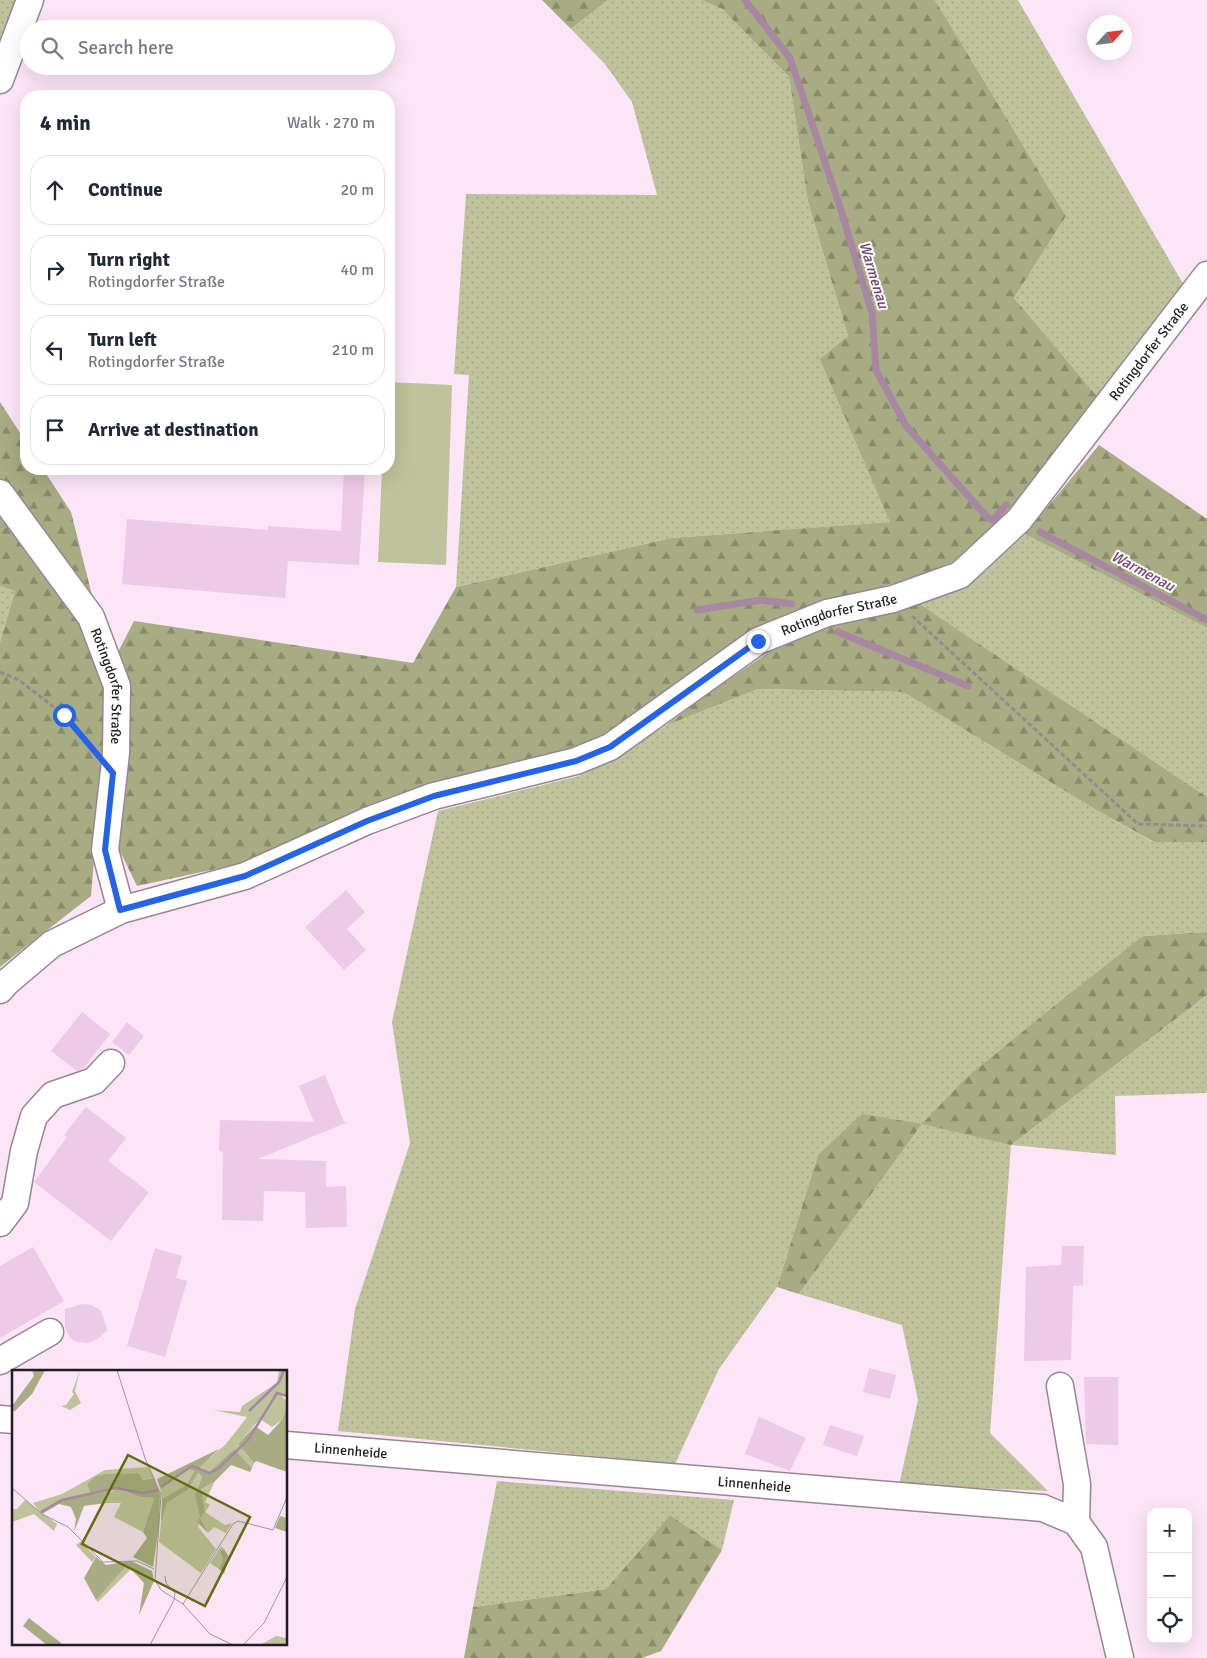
<!DOCTYPE html>
<html lang="en">
<head>
<meta charset="utf-8">
<style>
	:root { --surface:#fff; --page:#f6f6f7; --text:#1f2937; --muted:#747a83; --line:#e0e1e3 }
	body { margin:0; font-family:Signika,sans-serif; background:var(--page); color:var(--text) }
	.controls { position:absolute; right:15px; bottom:15px; display:grid; overflow:hidden; border-radius:10px; box-shadow:0 5px 20px #0002 }
	.controls button { width:45px; height:45px; display:grid; place-items:center; padding:0; border:0; border-bottom:1px solid var(--line); background:var(--surface); color:var(--text); font:25px sans-serif }
	.compass { position:absolute; left:1087px; top:15px; width:45px; height:45px; border-radius:50%; background:var(--surface); box-shadow:0 5px 20px #0002; rotate:63deg }
	.stop { position:absolute; width:15px; height:15px; margin:-11px; border:4px solid #2563eb; border-radius:50%; background:#fff }
	.stop.end { background:#2563eb; border-color:#fff; box-shadow:0 1px 5px #0008 }
	.list { margin:0; padding:0; list-style:none }
	h2 { display:flex; justify-content:space-between; align-items:center; height:65px; margin:0; padding:0 20px; font-size:21px }
	h2 small { font-size:16px; font-weight:400; color:var(--muted) }
	.list li { display:grid; grid-template-columns:32px 1fr auto; gap:15px; align-items:center; box-sizing:border-box; height:70px; margin:0 10px 10px; padding:0 10px; border:1px solid var(--line); border-radius:20px }
	.list b { display:block; font-size:19px; white-space:nowrap }
	.list p { margin:0; font-size:16px; white-space:nowrap; color:var(--muted) }
	.list em { font-size:16px; font-style:normal; color:var(--muted) }
	.icon { flex:none; width:28px; height:28px; fill:none; stroke:currentColor; stroke-width:2; stroke-linecap:round; stroke-linejoin:round }
	.map { position:relative; flex:none; width:1207px; height:1658px; overflow:hidden }
	.search { position:absolute; background:var(--surface); box-shadow:0 5px 20px #0002; left:20px; top:20px; width:375px; height:55px; display:flex; align-items:center; gap:12px; box-sizing:border-box; padding:0 18px; border-radius:28px; color:var(--muted); font-size:19px }
	.panel { position:absolute; background:var(--surface); box-shadow:0 5px 20px #0002; left:20px; top:90px; width:375px; height:385px; border-radius:20px }
	.map>svg:first-child { display:block }
	.grass { fill:url(#grass-dots) }
	.forest { fill:url(#forest-firs) }
	.pitch { fill:#bec39b }
	.lines { fill:none; stroke-linecap:round; stroke-linejoin:round }
	.stream { stroke:#a887a3; stroke-width:7 }
	.building { fill:#eecae9 }
	.minor-casing { stroke:#988595; stroke-width:29 }
	.path { stroke:#988895; stroke-width:3; stroke-dasharray:5 2.5; stroke-linecap:butt }
	.minor { stroke:#fff; stroke-width:26 }
	.route { stroke:#2563eb; stroke-width:6 }
	.labels { text-anchor:middle; stroke-width:4; stroke-linejoin:round; paint-order:stroke }
	.street-label { font-size:14px; fill:#231b22; stroke:#fdf9fc }
	.water-label { font-size:15px; font-style:italic; fill:#73446e; stroke:#fdf9fc }
	.inset-river { fill:none; stroke:#a887a3; stroke-width:2.5 }
	.inset-road { fill:none; stroke:#a594a2; stroke-width:1 }
	.view { fill:#646a0e; fill-opacity:0.15; stroke:#646a0e; stroke-width:2.5 }
	.inset-edge { fill:none; stroke:#231b22; stroke-width:2.5 }
</style>
</head>
<body>
<div class="map">
<svg width="1207" height="1658" viewBox="0 0 1207 1658">
	<defs>
		<pattern id="grass-dots" width="8" height="8" patternUnits="userSpaceOnUse" patternTransform="scale(1.25)"><rect width="8" height="8" fill="#bec39b"/><path d="M2 2h.1M6 6h.1" fill="none" stroke="#a3a785" stroke-width="1.8" stroke-linecap="round"/></pattern>
		<pattern id="forest-firs" width="22" height="20" patternUnits="userSpaceOnUse" patternTransform="scale(1.25)"><rect width="22" height="20" fill="#a7ac83"/><path d="M5 1l3.5 6h-7zM16 11l3.5 6h-7z" fill="#888b6b"/></pattern>
	</defs>
	<rect width="100%" height="100%" fill="#fbe5f7"/>
	<path class="grass" d="M 0,0 L 17,0 L 0,45 Z
		M 608,0 L 701,0 L 722,9 L 789,77 L 808,202 L 848,336 L 821,359 L 891,522 L 671,538 L 456,587 L 469,375 L 454,374 L 466,194 L 657,195 L 632,102 L 605,64 L 571,29 Z
		M 935,0 L 1018,0 L 1185,287 L 1102,402 L 1014,298 L 1066,216 Z
		M 1025,534 L 1207,628 L 1207,797 L 920,604 L 973,582 Z
		M 0,586 L 15,591 L 0,642 Z
		M 758,689 L 903,692 L 1096,810 L 1153,842 L 1207,842 L 1207,932 L 1143,936 L 1011,1145 L 1207,995 L 1207,1093 L 1115,1096 L 1116,1155 L 1011,1145 L 990,1433 L 1048,1491 L 899,1485 L 918,1400 L 902,1325 L 799,1294 L 922,1124 L 818,1155 L 777,1287 L 719,1369 L 675,1464 L 338,1431 L 355,1309 L 410,1143 L 392,1022 L 438,811 L 579,776 L 615,758 L 665,726 Z
		M 497,1481 L 734,1500 L 722,1550 L 670,1515 L 606,1589 L 473,1607 Z"/>
	<path class="forest" d="M 542,0 L 608,0 L 571,29 Z
		M 701,0 L 935,0 L 1066,216 L 1014,298 L 1102,402 L 993,530 L 953,562 L 910,579 L 820,604 L 696,670 L 602,736 L 572,750 L 430,785 L 362,808 L 239,864 L 137,886 L 118,847 L 117,654 L 134,621 L 413,663 L 456,587 L 671,538 L 890,522 L 820,359 L 848,336 L 808,202 L 789,77 L 722,9 Z
		M 0,402 L 26,442 L 26,469 L 43,469 L 71,512 L 96,611 L 0,481 Z
		M 1099,445 L 1207,519 L 1207,628 L 1025,534 Z
		M 0,513 L 83,622 L 108,694 L 91,896 L 0,967 L 0,642 L 15,591 L 0,586 Z
		M 920,604 L 1207,797 L 1207,842 L 1154,842 L 1096,810 L 903,692 L 758,689 L 665,726 L 712,691 L 769,652 L 829,627 Z
		M 1207,932 L 1207,995 L 1011,1145 L 922,1124 L 799,1294 L 777,1287 L 818,1155 L 862,1114 L 922,1124 L 966,1078 L 1053,1007 L 1143,936 Z
		M 670,1515 L 722,1550 L 661,1651 L 642,1658 L 464,1658 L 473,1607 L 606,1589 Z"/>
	<path class="pitch" d="M 389,382 L 452,385 L 446,565 L 378,562 L 382,469 L 389,469 Z"/>
	<g class="lines">
		<path class="stream" d="M 745,0 L 790,58 L 840,207 L 872,313 L 876,370 L 906,426 L 988,518 L 993,520 L 1006,505
			M 1040,532 L 1207,620
			M 697,610 L 761,600 L 792,604
			M 838,632 L 968,686"/>
	</g>
	<path class="building" d="M 344,469 L 365,469 L 359,565 L 288,561 L 285,598 L 122,584 L 127,519 L 268,530 L 268,526 L 341,531 Z
		M 346,890 L 365,912 L 347,929 L 366,950 L 344,970 L 305,927 Z
		M 82,1012 L 110,1034 L 83,1069 L 77,1071 L 51,1051 Z
		M 127,1022 L 144,1036 L 129,1055 L 112,1042 Z
		M 325,1075 L 344,1122 L 348,1122 L 258,1159 L 326,1161 L 326,1187 L 346,1186 L 347,1227 L 306,1228 L 305,1192 L 264,1191 L 263,1221 L 222,1220 L 223,1152 L 219,1151 L 220,1120 L 314,1122 L 299,1086 Z
		M 86,1107 L 126,1138 L 108,1161 L 149,1192 L 111,1241 L 34,1182 L 67,1137 L 64,1135 Z
		M 1062,1246 L 1084,1246 L 1083,1285 L 1073,1286 L 1071,1360 L 1024,1361 L 1026,1267 L 1061,1265 Z
		M 33,1247 L 64,1301 L 0,1338 L 0,1266 Z
		M 155,1248 L 182,1256 L 176,1278 L 187,1281 L 165,1357 L 127,1346 Z
		M 82,1304 L 92,1305 L 101,1311 L 107,1330 L 98,1339 L 88,1343 L 78,1342 L 73,1340 L 69,1336 L 65,1327 L 65,1309 Z
		M 869,1368 L 896,1375 L 890,1399 L 863,1392 Z
		M 1084,1377 L 1118,1377 L 1118,1445 L 1086,1444 Z
		M 759,1417 L 806,1438 L 790,1471 L 745,1454 Z
		M 830,1425 L 864,1436 L 857,1456 L 823,1445 Z"/>
	<g class="lines">
		<defs>
			<g id="minor">
				<path d="M 0,80 L 30,0"/>
				<path id="s1" d="M 0,493 L 91,617 L 117,686 L 116,753 L 105,850 L 121,910"/>
				<path id="s2" d="M 0,990 L 7,982 L 52,944 L 121,910 L 245,876 L 367,821 L 434,796 L 576,761 L 610,747 L 758,641 L 827,613 L 893,599 L 960,575 L 1019,520 L 1207,275"/>
				<path d="M 0,1223 L 15,1203 L 24,1151 L 34,1116 L 53,1095 L 94,1081 L 111,1063"/>
				<path d="M 0,1361 L 50,1332"/>
				<path d="M 1060,1386 L 1077,1484 L 1076,1522"/>
				<path d="M 0,1419 L 14,1420"/>
				<path id="s3" d="M 286,1445 L 1043,1508 L 1076,1522 L 1094,1547 L 1120,1658"/>
			</g>
		</defs>
		<use href="#minor" class="minor-casing"/>
		<path class="path" d="M 912,616 L 1138,824 L 1207,826
			M 0,672 L 19,680 L 64,715 L 92,747"/>
		<use href="#minor" class="minor"/>
	</g>
	<g class="lines">
		<path class="route" d="M 64,715 L 113,773 L 105,850 L 120,910 L 245,876 L 367,821 L 434,796 L 576,761 L 610,747 L 758,641"/>
	</g>
	<g class="labels">
		<g class="street-label">
			<text dy="5" stroke="none"><textPath href="#s2" startOffset="1352">Rotingdorfer Straße</textPath></text>
			<text dy="5" stroke="none"><textPath href="#s2" startOffset="931">Rotingdorfer Straße</textPath></text>
			<text dy="5" stroke="none"><textPath href="#s1" startOffset="226">Rotingdorfer Straße</textPath></text>
			<text dy="5" stroke="none"><textPath href="#s3" startOffset="65">Linnenheide</textPath></text>
			<text dy="5" stroke="none"><textPath href="#s3" startOffset="470">Linnenheide</textPath></text>
		</g>
		<g class="water-label">
			<text transform="translate(874 275) rotate(73)" y="5">Warmenau</text>
			<text transform="translate(1143 571) rotate(28)" y="5">Warmenau</text>
		</g>
	</g>
	<g transform="translate(12 1370)">
		<rect width="275" height="275" fill="#fbe5f7"/>
		<path d="M 68,0 L 63,21 L 69,33 L 58,40 L 49,36 L 54,35 L 62,24 L 60,22 ZM 267,0 L 275,0 L 275,25 L 268,24 L 275,32 L 270,50 L 260,57 L 248,49 L 226,74 L 242,93 L 240,98 L 222,79 L 197,102 L 186,98 L 214,74 L 235,47 L 201,40 L 228,42 L 230,36 L 265,13 ZM 136,97 L 142,108 L 130,110 L 126,103 L 102,104 L 75,114 L 78,123 L 49,131 L 28,142 L 21,133 L 50,124 L 93,100 ZM 176,99 L 182,101 L 175,114 L 150,129 L 148,118 ZM 185,103 L 190,107 L 183,125 L 188,147 L 193,142 L 189,119 L 201,110 L 203,111 L 193,132 L 198,135 L 193,142 L 213,155 L 220,153 L 214,163 L 202,157 L 196,163 L 188,148 L 186,157 L 204,179 L 189,203 L 147,172 L 150,144 L 155,133 L 176,120 ZM 106,118 L 128,127 L 142,128 L 131,162 L 102,147 L 109,133 L 94,133 L 93,126 ZM 13,130 L 45,154 L 42,161 L 22,144 L 0,152 L 0,139 L 5,139 ZM 69,171 L 84,187 L 80,192 L 64,175 ZM 209,176 L 212,179 L 208,181 L 211,189 L 207,199 L 198,193 ZM 115,195 L 119,199 L 86,232 L 84,230 L 90,220 ZM 264,266 L 275,268 L 275,275 L 248,275 Z" fill="#bec39b"/>
		<path d="M 20,0 L 33,0 L 20,24 L 2,42 L 0,36 L 22,6 ZM 275,33 L 275,102 L 244,91 L 242,93 L 226,74 L 243,56 L 256,65 L 270,50 ZM 207,79 L 187,98 L 197,102 L 222,79 L 240,98 L 238,102 L 219,95 L 203,111 L 189,119 L 193,142 L 188,148 L 196,163 L 185,152 L 188,148 L 183,125 L 190,107 L 186,103 L 176,120 L 155,133 L 149,152 L 150,129 L 175,114 L 182,101 L 176,99 L 148,118 L 145,109 ZM 126,103 L 131,110 L 142,108 L 148,125 L 147,157 L 141,197 L 121,187 L 135,168 L 131,162 L 142,128 L 128,127 L 106,118 L 98,121 L 93,126 L 94,133 L 72,136 L 62,162 L 64,149 L 59,137 L 47,134 L 30,144 L 28,142 L 49,131 L 78,123 L 75,114 L 83,107 L 93,104 ZM 268,146 L 275,148 L 275,162 L 263,158 ZM 212,179 L 217,187 L 212,204 L 207,199 L 211,189 L 208,181 ZM 84,187 L 94,195 L 119,191 L 140,201 L 142,211 L 127,245 L 132,213 L 115,195 L 84,230 L 72,208 ZM 17,248 L 49,273 L 50,275 L 35,275 L 11,256 Z" fill="#a7ac83"/>
		<path class="inset-river" d="M 237,41 L 267,12 L 272,0M 149,117 L 180,96 L 197,103 L 206,99 L 236,70 L 265,23 L 275,26M 29,142 L 50,130 L 104,118 L 131,123 L 146,120"/>
		<path class="inset-road" d="M 105,0 L 133,88 L 149,125 L 143,210 L 149,220 L 171,234 L 198,264 L 221,275M 0,118 L 30,144 L 56,157 L 91,192 L 125,191 L 142,199M 171,234 L 221,154 L 226,151 L 261,160 L 275,127M 138,275 L 162,230 L 163,223 L 154,213 L 153,206M 231,275 L 252,253 L 275,207"/>
		<path class="view" d="M 116,85 L 238,147 L 193,236 L 70,174 Z"/>
		<rect width="275" height="275" class="inset-edge"/>
	</g>
</svg>
<div class="controls">
<button>+</button>
<button>−</button>
<button><svg class="icon" aria-label="locate" viewBox="0 0 24 24"><circle cx="12" cy="12" r="6"/><path d="M12 2v4M12 18v4M2 12h4M18 12h4"/></svg></button>
</div>
<svg class="compass" viewBox="-18 -18 36 36"><path d="M0-13l5 13h-10z" fill="#e53935"/><path d="M0 13l5-13h-10z" fill="#747a83"/></svg>
<div class="stop" style="left:64px;top:715px"></div>
<div class="stop end" style="left:758px;top:641px"></div>
<div class="search"><svg class="icon" aria-label="search" viewBox="0 0 24 24"><circle cx="10" cy="10" r="6"/><path d="M15 15l6 6"/></svg>Search here</div>
<section class="panel">
<h2>4 min<small>Walk · 270 m</small></h2>
<ul class="list">
<li><svg class="icon" aria-label="ahead" viewBox="0 0 24 24"><path d="M12 20V5M6 11l6-6 6 6"/></svg><div><b>Continue</b></div><em>20 m</em></li>
<li><svg class="icon" aria-label="right" viewBox="0 0 24 24"><path d="M7 20v-9h11M14 6l5 5-5 5"/></svg><div><b>Turn right</b><p>Rotingdorfer Straße</p></div><em>40 m</em></li>
<li><svg class="icon" aria-label="left" viewBox="0 0 24 24"><path d="M17 20v-9H6M10 6l-5 5 5 5"/></svg><div><b>Turn left</b><p>Rotingdorfer Straße</p></div><em>210 m</em></li>
<li><svg class="icon" aria-label="arrive" viewBox="0 0 24 24"><path d="M6 21V4h12l-3 4 3 4H6"/></svg><div><b>Arrive at destination</b></div></li>
</ul>
</section>
</div>
</body>
</html>
